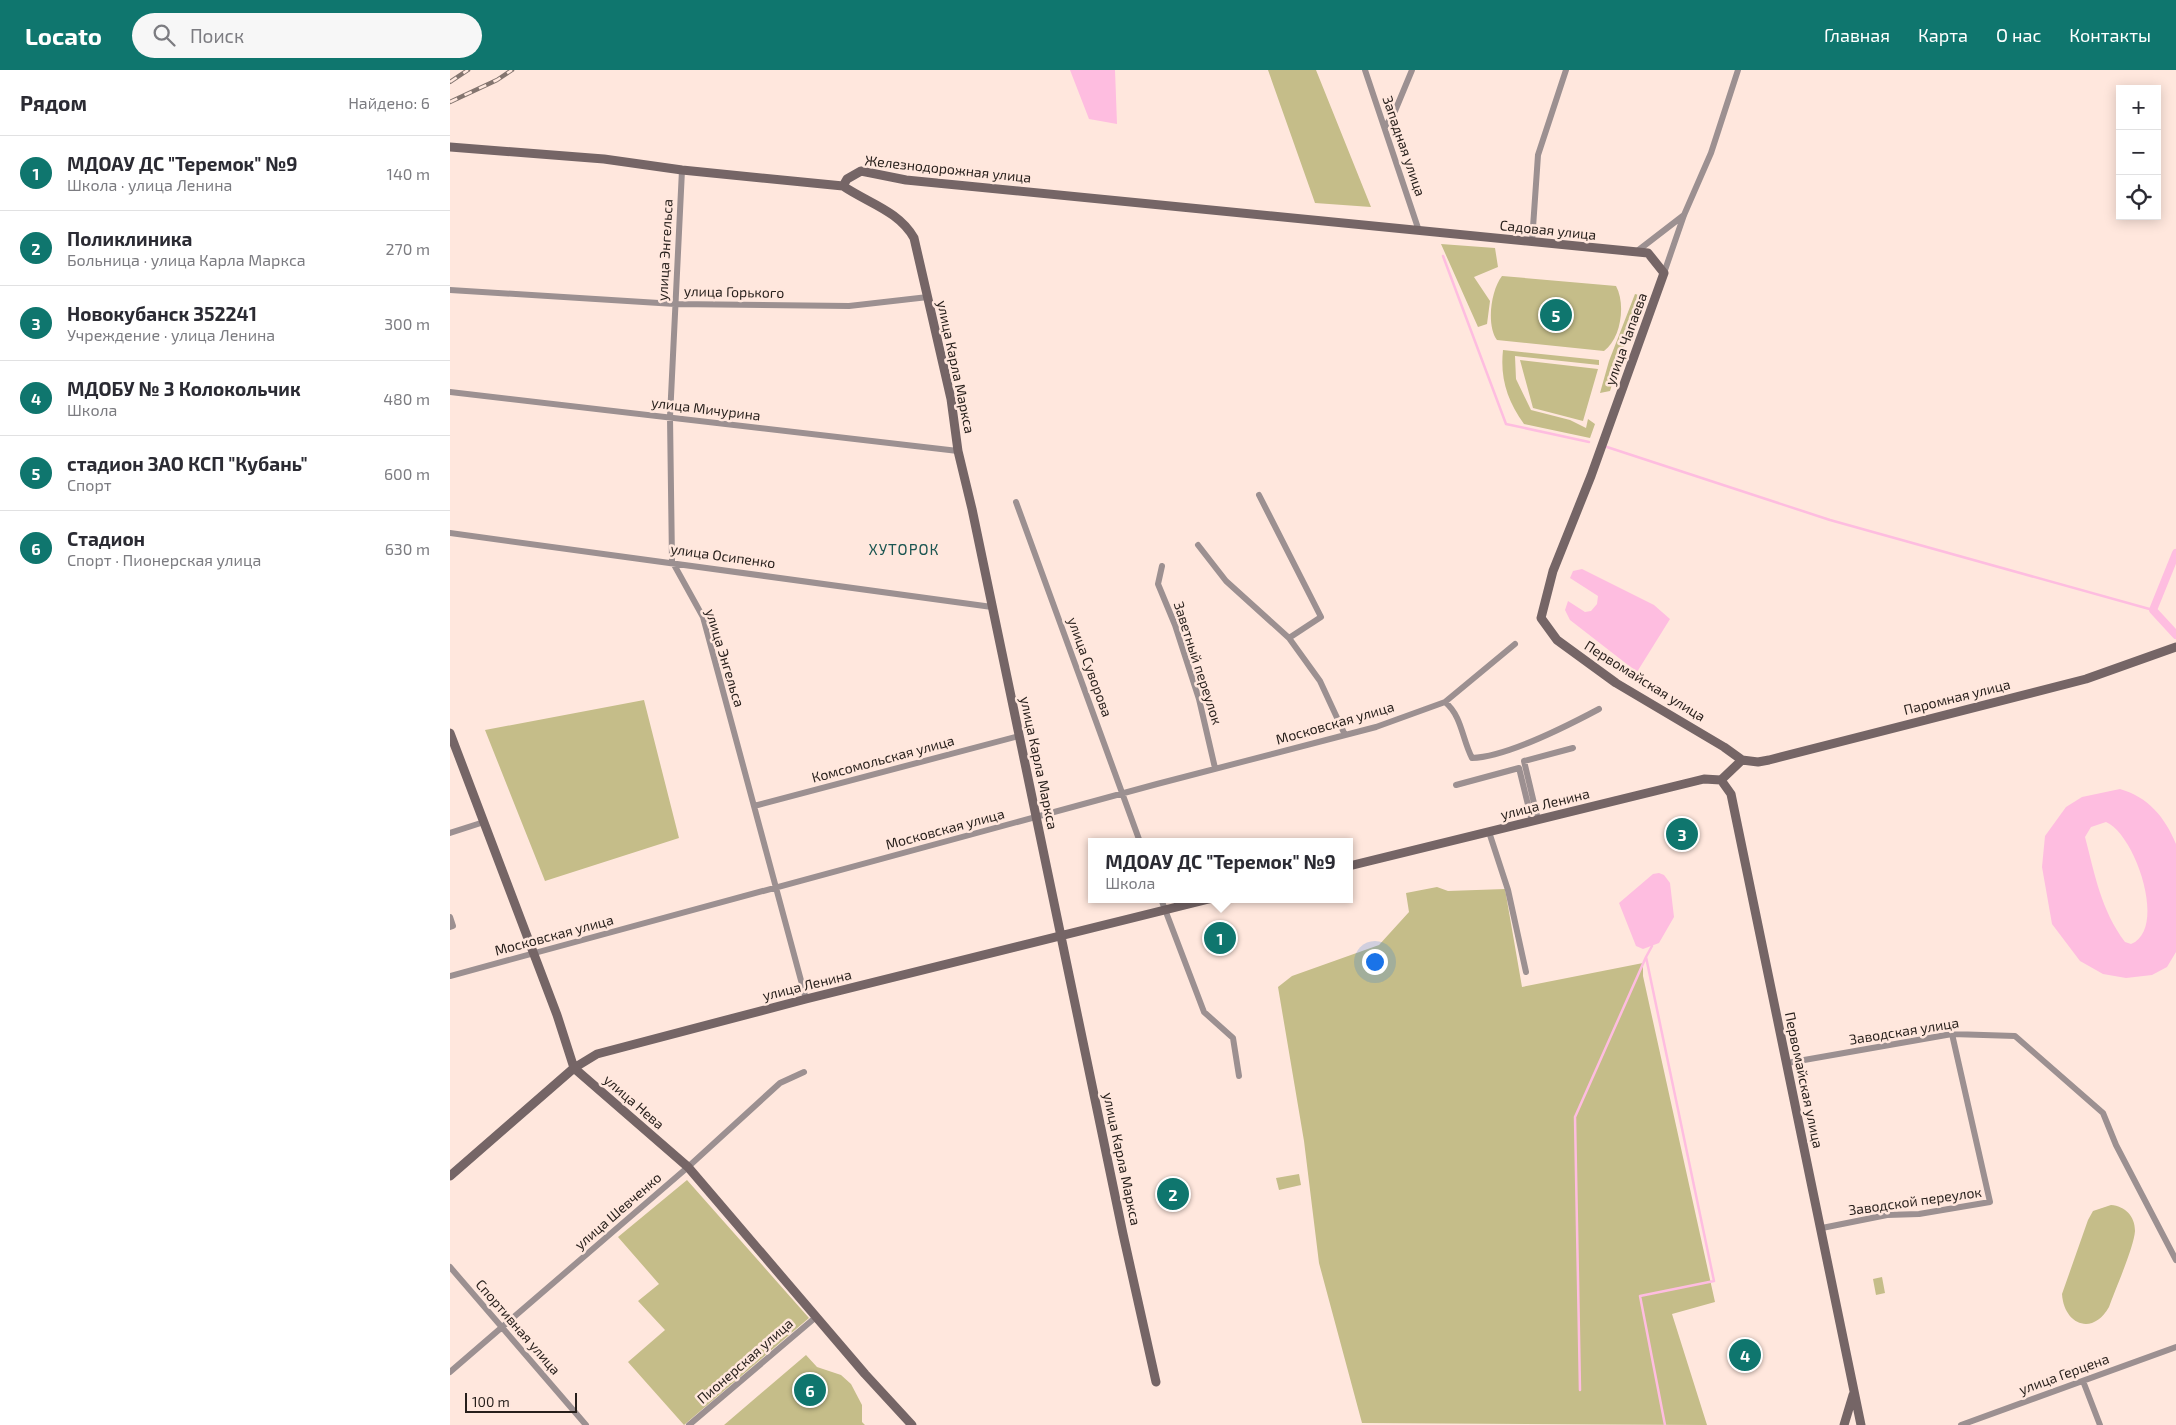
<!DOCTYPE html>
<html lang="ru">
<head>
<meta charset="utf-8">
<style>
	:root { --surface:#fff; --page:#f7f7f7; --text:#2b2b33; --muted:#7c7c81; --line:#e1e1e2; --accent:#0f766e }
	body { margin:0; font-family:"Exo 2",sans-serif; background:var(--page); color:var(--text) }
	.controls { position:absolute; right:15px; top:15px; display:grid; overflow:hidden; border-radius:0px; box-shadow:0 2px 12px #0003 }
	.controls button { width:45px; height:45px; display:grid; place-items:center; padding:0; border:0; border-bottom:1px solid var(--line); background:var(--surface); color:var(--text); font:25px sans-serif }
	.scale { position:absolute; left:15px; bottom:12px; width:112px; box-sizing:border-box; padding-left:5px; border:2px solid #271f1b; border-top:0; font-size:14px; line-height:18px; white-space:nowrap; color:#271f1b; -webkit-text-stroke:4px #ffe7dd; paint-order:stroke }
	.you { position:absolute; left:924px; top:891px; width:18px; height:18px; margin:-12px; border:4px solid #fff; border-radius:50%; background:#1a73e8; box-shadow:0 0 0 8px #1a73e833 }
	.badge { display:grid; place-items:center; width:32px; height:32px; border-radius:50%; background:var(--accent); color:#fff; font-size:16px; font-weight:700 }
	.pin { position:absolute; translate:-50% -50%; border:2px solid #fff; box-shadow:0 1px 5px #0006 }
	.popup { position:absolute; left:638px; top:768px; width:265px; height:65px; box-sizing:border-box; display:grid; place-content:center; border-radius:0px; background:var(--surface); filter:drop-shadow(0 1px 4px #0005); font-size:16px; white-space:nowrap; color:var(--muted) }
	.popup b { font-size:19px; color:var(--text) }
	.popup::after { content:''; position:absolute; left:50%; top:100%; margin-left:-10px; border:10px solid transparent; border-top-color:var(--surface) }
	.list { margin:0; padding:0; list-style:none }
	h2 { display:flex; justify-content:space-between; align-items:center; height:65px; margin:0; padding:0 20px; font-size:21px }
	h2 small { font-size:16px; font-weight:400; color:var(--muted) }
	.list li { display:grid; grid-template-columns:32px 1fr auto; gap:15px; align-items:center; box-sizing:border-box; height:75px; padding:0 20px; border-top:1px solid var(--line) }
	.list b { display:block; font-size:19px; white-space:nowrap }
	.list p { margin:0; font-size:16px; white-space:nowrap; color:var(--muted) }
	.list em { font-size:16px; font-style:normal; color:var(--muted) }
	.icon { flex:none; width:28px; height:28px; fill:none; stroke:currentColor; stroke-width:2; stroke-linecap:round; stroke-linejoin:round }
	.map { position:relative; flex:none; width:1726px; height:1355px; overflow:hidden }
	header { display:flex; align-items:center; gap:30px; box-sizing:border-box; height:70px; padding:0 25px; background:var(--accent); color:#fff }
	header strong { font-size:24px }
	nav { display:flex; gap:28px; margin-inline-start:auto; font-size:18px }
	.search { width:350px; height:45px; background:var(--page); display:flex; align-items:center; gap:12px; box-sizing:border-box; padding:0 18px; border-radius:28px; color:var(--muted); font-size:19px }
	main { display:flex }
	aside { flex:1; background:var(--surface) }
	.map>svg:first-child { display:block }
	.green { fill:#c5bd89 }
	.water { fill:#febde0; fill-rule:evenodd }
	.lines { fill:none; stroke-linecap:round; stroke-linejoin:round }
	.stream { stroke:#febde0; stroke-width:2.5 }
	.canal { stroke:#febde0; stroke-width:8 }
	.street { stroke:#9c9091; stroke-width:6 }
	.secondary { stroke:#756566; stroke-width:9 }
	.rail-casing { stroke:#84756f; stroke-width:4.5 }
	.rail { stroke:#ffe7dd; stroke-width:2.5; stroke-dasharray:8; stroke-linecap:butt }
	.labels { text-anchor:middle; stroke-width:5; stroke-linejoin:round; paint-order:stroke }
	.street-label { font-size:14px; fill:#271f1b; stroke:#ffe7dd }
	.neighbourhood-label { font-size:15px; letter-spacing:1px; fill:#1b5551; stroke:#ffe7dd }
</style>
</head>
<body>
<header>
<strong>Locato</strong>
<div class="search"><svg class="icon" aria-label="search" viewBox="0 0 24 24"><circle cx="10" cy="10" r="6"/><path d="M15 15l6 6"/></svg>Поиск</div>
<nav><a>Главная</a><a>Карта</a><a>О нас</a><a>Контакты</a></nav>
</header>
<main>
<aside>
<h2>Рядом<small>Найдено: 6</small></h2>
<ul class="list">
<li><span class="badge">1</span><div><b>МДОАУ ДС &quot;Теремок&quot; №9</b><p>Школа · улица Ленина</p></div><em>140 m</em></li>
<li><span class="badge">2</span><div><b>Поликлиника</b><p>Больница · улица Карла Маркса</p></div><em>270 m</em></li>
<li><span class="badge">3</span><div><b>Новокубанск 352241</b><p>Учреждение · улица Ленина</p></div><em>300 m</em></li>
<li><span class="badge">4</span><div><b>МДОБУ № 3 Колокольчик</b><p>Школа</p></div><em>480 m</em></li>
<li><span class="badge">5</span><div><b>стадион ЗАО КСП &quot;Кубань&quot;</b><p>Спорт</p></div><em>600 m</em></li>
<li><span class="badge">6</span><div><b>Стадион</b><p>Спорт · Пионерская улица</p></div><em>630 m</em></li>
</ul>
</aside>
<div class="map">
<svg width="1726" height="1355" viewBox="0 0 1726 1355">
	<rect width="100%" height="100%" fill="#ffe7dd"/>
	<path class="green" d="M 818,0 L 866,0 L 921,137 L 865,133 Z
		M 991,174 L 1045,178 L 1048,197 L 1024,207 L 1040,231 L 1037,254 L 1028,257 Z
		M 1052,206 L 1166,216 C 1176,234 1171,269 1154,281 L 1047,270 C 1036,255 1041,220 1052,206 Z
		M 1185,224 L 1192,226 L 1181,255 L 1160,321 L 1150,323 L 1159,291 Z
		M 1053,280 L 1149,290 L 1149,295 L 1065,286 L 1066,309 L 1081,340 L 1120,350 L 1136,358 L 1138,349 L 1145,354 L 1140,368 L 1074,354 C 1057,330 1050,308 1053,280 Z
		M 1070,290 L 1148,299 L 1133,351 L 1083,338 Z
		M 194,630 L 229,768 L 95,811 L 35,660 Z
		M 987,817 L 998,821 L 1055,819 L 1072,917 L 1193,893 L 1193,906 L 1265,1232 L 1222,1244 L 1257,1355 L 912,1353 L 869,1193 L 854,1071 L 828,917 L 842,906 L 929,875 L 959,842 L 956,823 Z
		M 849,1104 L 851,1115 L 829,1120 L 826,1108 Z
		M 237,1110 L 359,1248 L 234,1355 L 178,1292 L 215,1260 L 188,1231 L 209,1214 L 168,1167 Z
		M 1661,1135 C 1675,1136 1685,1146 1685,1161 C 1684,1177 1665,1220 1659,1237 C 1643,1266 1614,1255 1612,1224 L 1638,1150 L 1643,1141 Z
		M 1432,1207 L 1435,1223 L 1426,1225 L 1423,1209 Z
		M 356,1285 L 367,1297 L 391,1305 L 401,1314 L 412,1335 L 412,1352 L 415,1355 L 274,1355 Z"/>
	<path class="water" d="M 620,0 L 665,0 L 667,54 L 639,49 Z
		M 1132,499 L 1204,535 L 1220,549 L 1187,602 L 1120,550 L 1115,540 L 1118,531 L 1135,542 L 1141,541 L 1147,534 L 1148,526 L 1120,508 L 1123,501 Z
		M 1670,719 C 1698,727 1715,747 1726,774 L 1726,882 L 1717,897 L 1702,905 L 1676,908 L 1653,904 L 1630,891 L 1602,854 L 1592,797 L 1595,766 L 1616,737 L 1632,727 ZM 1656,752 C 1685,764 1718,859 1681,874 L 1675,872 C 1651,840 1645,805 1635,767 L 1641,757 Z
		M 1209,803 L 1214,805 L 1220,813 L 1224,847 L 1209,873 L 1193,879 L 1186,876 L 1169,833 L 1203,804 Z"/>
	<g class="lines">
		<path class="stream" d="M 993,186 L 1056,354 L 1139,372
			M 1157,377 L 1380,450 L 1703,540
			M 1202,876 L 1196,887 L 1264,1211 L 1190,1226 L 1215,1355
			M 1130,1320 L 1125,1047 L 1196,887"/>
		<path class="canal" d="M 1726,483 L 1703,540 L 1726,565"/>
		<path class="street" d="M 915,0 L 969,161
			M 935,57 L 945,41 L 962,0
			M 232,100 L 220,347 L 222,491 L 253,547 L 356,929
			M 1082,172 L 1088,85 L 1116,0
			M 1186,182 L 1234,145
			M 1214,203 L 1234,145 L 1261,83 L 1288,0
			M 0,220 L 225,234 L 399,236 L 478,227
			M 0,322 L 508,381
			M 809,425 L 871,547 L 839,568
			M 566,432 L 690,772
			M 0,463 L 542,537
			M 748,475 L 776,511 L 839,568 L 870,611 L 895,665
			M 712,496 L 708,514 L 725,555 L 749,629 L 765,698
			M 995,632 L 1065,574
			M 1006,715 L 1069,698 L 1082,751
			M 304,736 L 569,666
			M 1088,750 L 1074,691 L 1123,678
			M 1039,762 L 1058,820 L 1076,902
			M 0,763 L 34,752
			M 711,829 L 754,942 L 783,968 L 789,1006
			M 0,847 L 3,856 L 0,857
			M 0,906 L 707,714 L 926,657 L 995,632 C 1012,646 1012,669 1022,688 C 1056,687 1119,655 1149,639
			M 1337,993 L 1502,964 L 1565,966 L 1653,1043 L 1666,1075 L 1726,1190
			M 1372,1158 L 1437,1145 L 1469,1144 L 1540,1132 L 1502,964
			M 0,1197 L 136,1355
			M 0,1302 L 238,1097 L 330,1013 L 354,1002
			M 1633,1311 L 1650,1355
			M 239,1355 L 366,1247
			M 1511,1355 L 1726,1277"/>
		<path class="secondary" d="M 0,77 L 154,89 L 232,100 L 393,116 C 418,133 449,141 464,168 L 501,329 L 508,381 L 522,439 L 673,1164 L 706,1312
			M 393,116 L 397,109 L 411,101 L 456,110 L 1198,183 L 1214,203 L 1141,406 L 1103,501 L 1091,548 L 1107,570 L 1166,613 L 1274,677 L 1292,690 L 1308,692 L 1319,690 L 1636,609 L 1726,577
			M 0,663 L 107,945 L 124,998 L 238,1097 L 415,1304 L 462,1355
			M 1271,710 L 1281,724 L 1411,1355
			M 899,796 L 1254,709 L 1271,710 L 1292,690
			M 0,1106 L 124,998 L 147,984 L 356,929 L 759,829
			M 1394,1355 L 1403,1325"/>
		<defs>
			<path id="rail" d="M 0,12 L 18,0
				M 0,32 L 47,10 L 62,0"/>
		</defs>
		<use href="#rail" class="rail-casing"/>
		<use href="#rail" class="rail"/>
	</g>
	<g class="labels">
		<g class="street-label">
			<text transform="translate(954 76) rotate(71)" y="5">Западная улица</text>
			<text transform="translate(498 99) rotate(6)" y="5">Железнодорожная улица</text>
			<text transform="translate(1098 160) rotate(6)" y="5">Садовая улица</text>
			<text transform="translate(215 180) rotate(-87)" y="5">улица Энгельса</text>
			<text transform="translate(284 222) rotate(1)" y="5">улица Горького</text>
			<text transform="translate(1176 269) rotate(-70)" y="5">улица Чапаева</text>
			<text transform="translate(506 297) rotate(78)" y="5">улица Карла Маркса</text>
			<text transform="translate(256 339) rotate(7)" y="5">улица Мичурина</text>
			<text transform="translate(273 486) rotate(8)" y="5">улица Осипенко</text>
			<text transform="translate(275 588) rotate(73)" y="5">улица Энгельса</text>
			<text transform="translate(748 593) rotate(72)" y="5">Заветный переулок</text>
			<text transform="translate(640 597) rotate(70)" y="5">улица Суворова</text>
			<text transform="translate(1195 611) rotate(32)" y="5">Первомайская улица</text>
			<text transform="translate(1507 627) rotate(-14)" y="5">Паромная улица</text>
			<text transform="translate(885 653) rotate(-16)" y="5">Московская улица</text>
			<text transform="translate(433 689) rotate(-15)" y="5">Комсомольская улица</text>
			<text transform="translate(589 693) rotate(78)" y="5">улица Карла Маркса</text>
			<text transform="translate(1095 734) rotate(-14)" y="5">улица Ленина</text>
			<text transform="translate(495 759) rotate(-15)" y="5">Московская улица</text>
			<text transform="translate(104 865) rotate(-15)" y="5">Московская улица</text>
			<text transform="translate(357 915) rotate(-14)" y="5">улица Ленина</text>
			<text transform="translate(1454 961) rotate(-9)" y="5">Заводская улица</text>
			<text transform="translate(1354 1010) rotate(78)" y="5">Первомайская улица</text>
			<text transform="translate(184 1032) rotate(41)" y="5">улица Нева</text>
			<text transform="translate(672 1089) rotate(78)" y="5">улица Карла Маркса</text>
			<text transform="translate(1465 1131) rotate(-8)" y="5">Заводской переулок</text>
			<text transform="translate(168 1141) rotate(-41)" y="5">улица Шевченко</text>
			<text transform="translate(68 1257) rotate(49)" y="5">Спортивная улица</text>
			<text transform="translate(295 1291) rotate(-41)" y="5">Пионерская улица</text>
			<text transform="translate(1614 1304) rotate(-20)" y="5">улица Герцена</text>
		</g>
		<g class="neighbourhood-label">
			<text x="454" y="485">ХУТОРОК</text>
		</g>
	</g>
</svg>
<div class="controls">
<button>+</button>
<button>−</button>
<button><svg class="icon" aria-label="locate" viewBox="0 0 24 24"><circle cx="12" cy="12" r="6"/><path d="M12 2v4M12 18v4M2 12h4M18 12h4"/></svg></button>
</div>
<div class="scale">100 m</div>
<div class="you"></div>
<div class="pin badge" style="left:770px;top:868px">1</div>
<div class="popup"><b>МДОАУ ДС &quot;Теремок&quot; №9</b>Школа</div>
<div class="pin badge" style="left:723px;top:1124px">2</div>
<div class="pin badge" style="left:1232px;top:764px">3</div>
<div class="pin badge" style="left:1295px;top:1285px">4</div>
<div class="pin badge" style="left:1106px;top:245px">5</div>
<div class="pin badge" style="left:360px;top:1320px">6</div>
</div>
</main>
</body>
</html>
